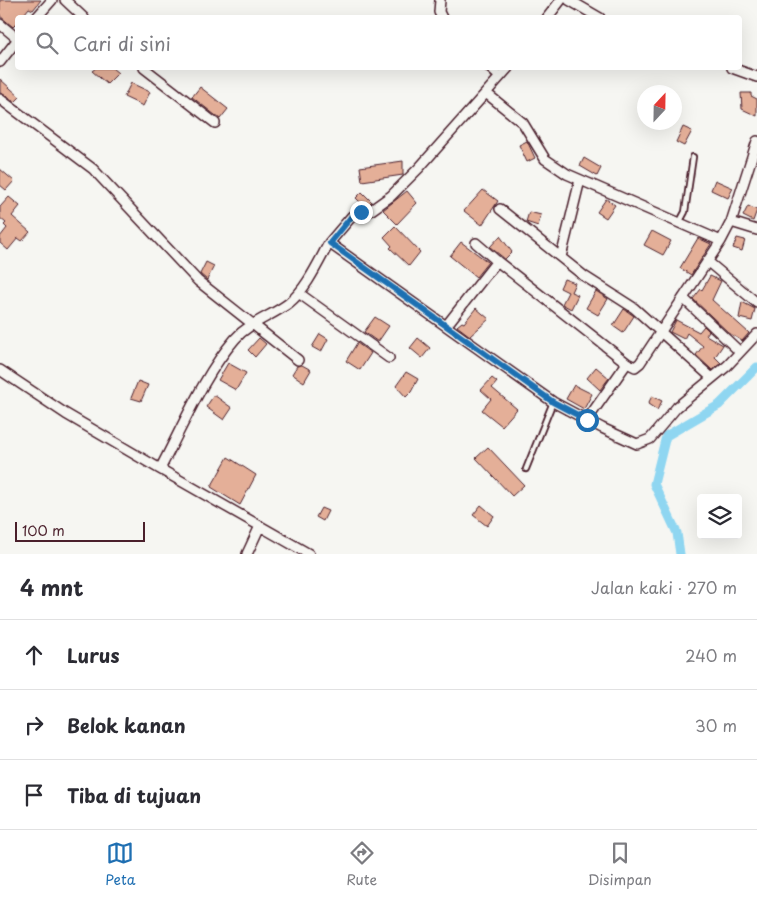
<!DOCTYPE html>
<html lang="id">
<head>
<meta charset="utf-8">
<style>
	:root { --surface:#fff; --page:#f2f2f3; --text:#2b2b33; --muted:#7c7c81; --line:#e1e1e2; --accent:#1f6fb2 }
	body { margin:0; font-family:"Playpen Sans",sans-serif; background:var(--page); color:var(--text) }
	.controls { position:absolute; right:15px; bottom:15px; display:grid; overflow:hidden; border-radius:5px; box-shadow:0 5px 20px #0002 }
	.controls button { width:45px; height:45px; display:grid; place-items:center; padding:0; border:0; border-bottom:1px solid var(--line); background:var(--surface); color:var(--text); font:25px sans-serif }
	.compass { position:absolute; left:637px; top:85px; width:45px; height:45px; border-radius:50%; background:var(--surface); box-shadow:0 5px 20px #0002; rotate:22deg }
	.scale { position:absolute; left:15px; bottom:12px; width:130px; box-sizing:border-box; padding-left:5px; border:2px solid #4a1f2b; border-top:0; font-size:14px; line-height:18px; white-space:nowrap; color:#4a1f2b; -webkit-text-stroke:4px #f6f6f2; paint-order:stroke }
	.stop { position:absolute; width:15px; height:15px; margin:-11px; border:4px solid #1f6fb2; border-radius:50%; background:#fff }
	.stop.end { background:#1f6fb2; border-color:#fff; box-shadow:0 1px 5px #0008 }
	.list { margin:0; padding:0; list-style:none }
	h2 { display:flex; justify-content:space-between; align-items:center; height:65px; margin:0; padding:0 20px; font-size:21px }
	h2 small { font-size:16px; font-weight:400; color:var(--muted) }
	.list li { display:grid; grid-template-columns:32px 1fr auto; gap:15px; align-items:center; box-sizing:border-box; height:70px; padding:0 20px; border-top:1px solid var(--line) }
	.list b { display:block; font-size:19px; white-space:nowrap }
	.list em { font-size:16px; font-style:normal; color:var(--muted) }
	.icon { flex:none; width:28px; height:28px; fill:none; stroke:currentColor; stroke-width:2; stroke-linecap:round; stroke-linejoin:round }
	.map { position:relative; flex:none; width:757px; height:554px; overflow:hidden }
	.search { position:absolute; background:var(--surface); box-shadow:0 5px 20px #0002; left:15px; right:15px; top:15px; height:55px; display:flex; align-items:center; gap:12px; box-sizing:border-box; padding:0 18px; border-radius:5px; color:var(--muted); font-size:19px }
	.sheet { height:275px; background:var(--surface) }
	nav { display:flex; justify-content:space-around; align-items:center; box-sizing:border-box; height:70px; border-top:1px solid var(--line); background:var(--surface); font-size:14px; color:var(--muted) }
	nav a { display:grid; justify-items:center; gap:2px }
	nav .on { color:var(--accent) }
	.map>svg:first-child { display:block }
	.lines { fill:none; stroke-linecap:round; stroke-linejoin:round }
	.canal { stroke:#8fd6f1; stroke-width:9 }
	.building { fill:#e4af98; stroke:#4a1f2b }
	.service-casing { stroke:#4a1f2b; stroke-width:8 }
	.minor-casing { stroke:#4a1f2b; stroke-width:12 }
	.service { stroke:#f6f6f2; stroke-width:4.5 }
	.minor { stroke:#f6f6f2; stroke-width:9 }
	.route { stroke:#1f6fb2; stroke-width:6 }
</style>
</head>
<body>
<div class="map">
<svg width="757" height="554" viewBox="0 0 757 554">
	<rect width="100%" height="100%" fill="#f6f6f2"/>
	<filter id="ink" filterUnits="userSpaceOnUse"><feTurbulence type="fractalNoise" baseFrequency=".02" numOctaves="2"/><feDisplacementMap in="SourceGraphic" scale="10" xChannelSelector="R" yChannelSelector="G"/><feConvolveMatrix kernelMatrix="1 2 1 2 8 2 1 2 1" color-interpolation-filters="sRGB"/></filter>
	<g filter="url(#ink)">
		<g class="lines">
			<path class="canal" d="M 680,554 L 677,533 L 654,484 L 666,436 L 719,405 L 757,367"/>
		</g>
		<path class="building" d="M 0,0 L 41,0 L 33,10 L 29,8 L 21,18 L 18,18 L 18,22 L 13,27 L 0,16 Z
			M 96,68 L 112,68 L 118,73 L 107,84 L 92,71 Z
			M 0,79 L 20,97 L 15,102 L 0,92 Z
			M 131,83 L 150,92 L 143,106 L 124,97 Z
			M 200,87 L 228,109 L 220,119 L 192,97 Z
			M 741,93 L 751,93 L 751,96 L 757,99 L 757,116 L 742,109 Z
			M 683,127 L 692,131 L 684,146 L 676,142 Z
			M 527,141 L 535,158 L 527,162 L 519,145 Z
			M 584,158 L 601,168 L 597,176 L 580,166 Z
			M 403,161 L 403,175 L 362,181 L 360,167 Z
			M 0,169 L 14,181 L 6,190 L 0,185 Z
			M 715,180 L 733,188 L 728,198 L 711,190 Z
			M 483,190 L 498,201 L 482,225 L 464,211 Z
			M 407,191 L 417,203 L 397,224 L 383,210 Z
			M 362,192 L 372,202 L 367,205 L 364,206 L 356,198 Z
			M 9,197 L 20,206 L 12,216 L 30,232 L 22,241 L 18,238 L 8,250 L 0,243 L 0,237 L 7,228 L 4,225 L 6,223 L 0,218 L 0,207 Z
			M 606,199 L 615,205 L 606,218 L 597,212 Z
			M 748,206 L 757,210 L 753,221 L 743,216 Z
			M 529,212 L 541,215 L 538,226 L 526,222 Z
			M 395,226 L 420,252 L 409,266 L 390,248 L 392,246 L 384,237 Z
			M 652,231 L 671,241 L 663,255 L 644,245 Z
			M 500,236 L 512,252 L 505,259 L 490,247 Z
			M 698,238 L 711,244 L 691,275 L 680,268 Z
			M 737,238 L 745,240 L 742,251 L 733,248 Z
			M 461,242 L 488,262 L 476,277 L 450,256 Z
			M 206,262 L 214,266 L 207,280 L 200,274 Z
			M 710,276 L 721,281 L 712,300 L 749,333 L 742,341 L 729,333 L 693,299 L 701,289 L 702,290 Z
			M 564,279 L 575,283 L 571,292 L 578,295 L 571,309 L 562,304 L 568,292 L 560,288 Z
			M 596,291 L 608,299 L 598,315 L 586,308 Z
			M 742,302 L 755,309 L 752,321 L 739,318 Z
			M 476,308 L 489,319 L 470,336 L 457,326 L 462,322 L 464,323 Z
			M 624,309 L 634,316 L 623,333 L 613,326 Z
			M 375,317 L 389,326 L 378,342 L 364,332 Z
			M 676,320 L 699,332 L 704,326 L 709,331 L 706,335 L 723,345 L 715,357 L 721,363 L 712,370 L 696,355 L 703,346 L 687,333 L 684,339 L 670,332 Z
			M 320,334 L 328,339 L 321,352 L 312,347 Z
			M 259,338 L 266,344 L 255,357 L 248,350 Z
			M 418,338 L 430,348 L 422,358 L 410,348 Z
			M 357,343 L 371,353 L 360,370 L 346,361 Z
			M 228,363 L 246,373 L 236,390 L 218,380 Z
			M 302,365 L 311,370 L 304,382 L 292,374 L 297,366 Z
			M 596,367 L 609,378 L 600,390 L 587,378 Z
			M 406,372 L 418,379 L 411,392 L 406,397 L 396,386 Z
			M 492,378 L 497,382 L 492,388 L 517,409 L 502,426 L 482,410 L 491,399 L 481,390 Z
			M 138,381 L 148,385 L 141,401 L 131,398 Z
			M 574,385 L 592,394 L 584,409 L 566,399 Z
			M 214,395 L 232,408 L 224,420 L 206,407 Z
			M 652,396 L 662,401 L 657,410 L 648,404 Z
			M 488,447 L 524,485 L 512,496 L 476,458 Z
			M 228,457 L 256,475 L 240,505 L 211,487 Z
			M 481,505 L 494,516 L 487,526 L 473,515 Z
			M 321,508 L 328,511 L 323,521 L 316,517 Z"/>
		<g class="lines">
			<defs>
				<path id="service" d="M 679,223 L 685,212 L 693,157
					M 526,469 L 553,402"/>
				<path id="minor" d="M 65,0 L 84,18
					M 440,0 L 439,12 L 442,18
					M 569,0 L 600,18
					M 36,18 L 52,0
					M 547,18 L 561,0
					M 0,24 L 18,39
					M 0,62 L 18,39
					M 144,68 L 215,123
					M 490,68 L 500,77
					M 732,68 L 757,77
					M 486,93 L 523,123 L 545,159 L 567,174 L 721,241 L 731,222
					M 0,99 L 93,169 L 198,281 L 298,360
					M 757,141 L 731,222 L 757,230
					M 500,209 L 584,276 L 634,308 L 712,378
					M 329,243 L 352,216 L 370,211 L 391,196 L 419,168 L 508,68
					M 476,243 L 497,261
					M 561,257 L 580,180
					M 707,261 L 757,303
					M 300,294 L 389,358
					M 683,298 L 740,352
					M 446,326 L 497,261 L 627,363 L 635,367 L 640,363 L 721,241
					M 0,370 L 66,414 L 160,469 C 183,426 203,376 235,339 C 250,322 272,316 289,303 C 307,288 318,263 329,243 L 553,402 L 602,428 L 637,444 L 650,439 L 677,407 L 727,366 L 757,334
					M 587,420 L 627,363
					M 160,469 L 309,554
					M 247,554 L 260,526"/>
			</defs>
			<use href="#service" class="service-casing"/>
			<use href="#minor" class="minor-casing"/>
			<use href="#service" class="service"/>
			<use href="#minor" class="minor"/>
		</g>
	</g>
	<g class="lines" filter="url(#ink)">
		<path class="route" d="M 361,212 L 352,216 L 330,243 L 553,402 L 587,420"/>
	</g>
</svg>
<div class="controls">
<button><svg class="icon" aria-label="layers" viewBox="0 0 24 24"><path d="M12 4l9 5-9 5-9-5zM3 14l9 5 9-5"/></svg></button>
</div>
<svg class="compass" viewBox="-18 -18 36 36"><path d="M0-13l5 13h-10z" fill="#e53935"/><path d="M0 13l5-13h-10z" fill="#7c7c81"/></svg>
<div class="scale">100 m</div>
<div class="stop" style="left:587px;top:420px"></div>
<div class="stop end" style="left:361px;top:212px"></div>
<div class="search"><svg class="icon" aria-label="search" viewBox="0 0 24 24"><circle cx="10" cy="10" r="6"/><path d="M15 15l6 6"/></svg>Cari di sini</div>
</div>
<section class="sheet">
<h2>4 mnt<small>Jalan kaki · 270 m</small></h2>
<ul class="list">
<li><svg class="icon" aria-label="ahead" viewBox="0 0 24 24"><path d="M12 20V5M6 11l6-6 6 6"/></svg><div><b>Lurus</b></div><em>240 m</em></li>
<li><svg class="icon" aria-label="right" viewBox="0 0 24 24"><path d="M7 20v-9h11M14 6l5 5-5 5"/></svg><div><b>Belok kanan</b></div><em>30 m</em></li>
<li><svg class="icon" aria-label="arrive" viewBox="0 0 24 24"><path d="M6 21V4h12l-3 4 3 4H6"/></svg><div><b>Tiba di tujuan</b></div></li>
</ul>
</section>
<nav>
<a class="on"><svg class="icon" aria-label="map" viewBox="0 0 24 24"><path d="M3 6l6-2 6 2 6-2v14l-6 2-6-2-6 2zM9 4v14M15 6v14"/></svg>Peta</a>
<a><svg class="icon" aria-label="directions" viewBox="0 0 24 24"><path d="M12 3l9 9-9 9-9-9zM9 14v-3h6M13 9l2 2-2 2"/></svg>Rute</a>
<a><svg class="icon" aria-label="saved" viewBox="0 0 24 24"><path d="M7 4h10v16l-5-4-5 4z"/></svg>Disimpan</a>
</nav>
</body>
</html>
